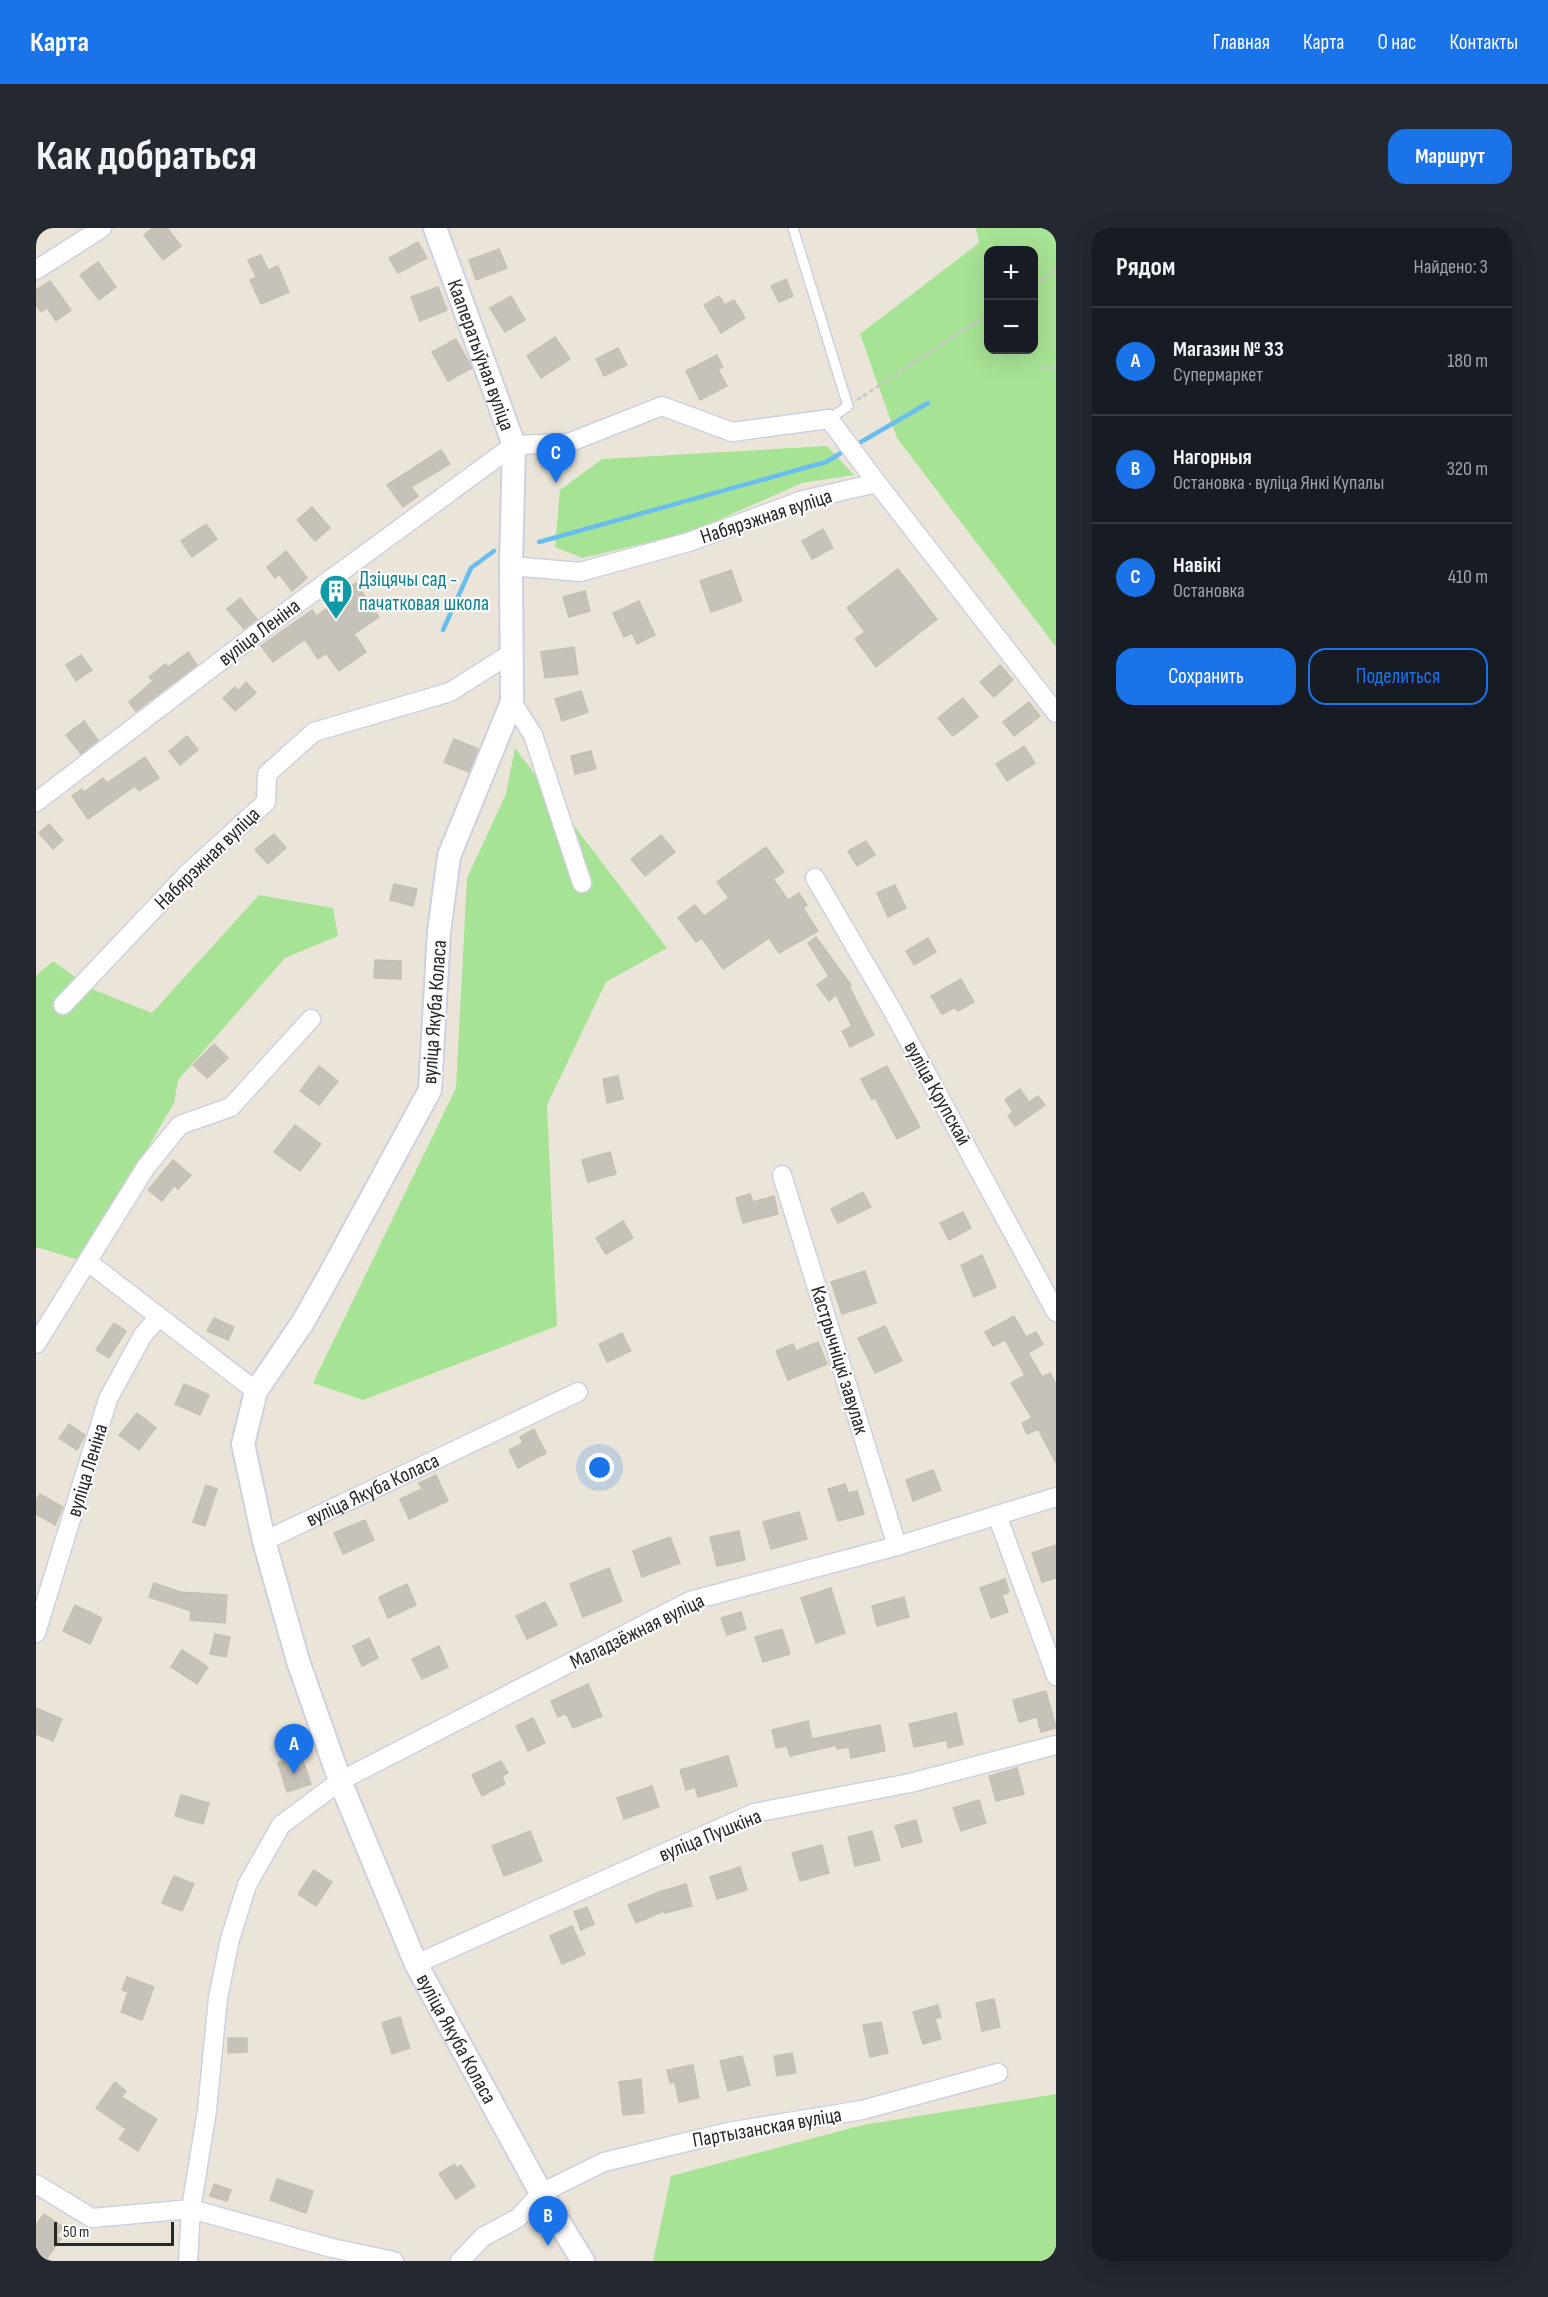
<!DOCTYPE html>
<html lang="ru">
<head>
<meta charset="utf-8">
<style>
	:root { --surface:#171b24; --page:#242831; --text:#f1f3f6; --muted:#9ea1a6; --line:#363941; --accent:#1a73e8 }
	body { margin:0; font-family:"Sofia Sans Condensed",sans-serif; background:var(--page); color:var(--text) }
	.controls { position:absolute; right:18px; top:18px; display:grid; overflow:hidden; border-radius:12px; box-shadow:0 6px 24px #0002 }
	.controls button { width:54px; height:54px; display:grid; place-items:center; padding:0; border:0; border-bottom:2px solid var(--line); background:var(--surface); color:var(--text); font:30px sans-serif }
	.scale { position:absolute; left:18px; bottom:15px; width:120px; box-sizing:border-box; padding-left:6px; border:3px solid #282828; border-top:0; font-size:16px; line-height:21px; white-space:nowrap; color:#282828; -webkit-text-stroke:4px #fff; paint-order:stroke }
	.you { position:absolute; left:564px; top:1240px; width:21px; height:21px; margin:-15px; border:4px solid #fff; border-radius:50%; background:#1a73e8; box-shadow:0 0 0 9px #1a73e833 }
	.badge { display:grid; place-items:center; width:39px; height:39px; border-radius:50%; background:var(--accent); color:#fff; font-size:20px; font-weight:700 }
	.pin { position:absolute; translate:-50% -50px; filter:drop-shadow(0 2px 3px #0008) }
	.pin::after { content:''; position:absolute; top:32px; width:21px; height:18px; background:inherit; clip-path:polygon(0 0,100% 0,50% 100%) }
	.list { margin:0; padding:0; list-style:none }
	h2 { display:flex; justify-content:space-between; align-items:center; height:78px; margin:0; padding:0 24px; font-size:26px }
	h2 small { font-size:20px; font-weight:400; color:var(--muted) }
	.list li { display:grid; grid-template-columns:39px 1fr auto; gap:18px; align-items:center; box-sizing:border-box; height:108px; padding:0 24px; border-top:2px solid var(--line) }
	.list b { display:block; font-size:22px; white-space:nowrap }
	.list p { margin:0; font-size:20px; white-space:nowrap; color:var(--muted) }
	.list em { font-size:20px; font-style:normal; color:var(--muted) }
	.actions { display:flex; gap:12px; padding:18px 24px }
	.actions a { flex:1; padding:14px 0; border:2px solid var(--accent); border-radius:18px; text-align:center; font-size:21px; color:var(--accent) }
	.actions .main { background:var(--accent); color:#fff }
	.map { position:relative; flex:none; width:1020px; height:2033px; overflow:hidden; border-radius:18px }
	header { display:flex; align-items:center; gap:36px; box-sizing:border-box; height:84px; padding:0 30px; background:var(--accent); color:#fff }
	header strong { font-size:28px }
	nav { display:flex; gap:33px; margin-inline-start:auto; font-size:21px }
	.intro { display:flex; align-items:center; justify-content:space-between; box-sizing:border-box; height:144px; padding:0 36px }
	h1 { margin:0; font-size:42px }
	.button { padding:15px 27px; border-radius:18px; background:var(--accent); color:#fff; font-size:21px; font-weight:700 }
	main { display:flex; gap:36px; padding:0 36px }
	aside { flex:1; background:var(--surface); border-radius:18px; box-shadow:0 6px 24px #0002 }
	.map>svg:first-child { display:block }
	.green { fill:#a7e394; fill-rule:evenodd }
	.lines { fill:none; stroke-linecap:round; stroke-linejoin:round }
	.stream { stroke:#69beef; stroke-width:4.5 }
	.building { fill:#c6c1b9; stroke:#c6c1b3; stroke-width:1.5 }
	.service-casing { stroke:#ced0e1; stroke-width:12 }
	.minor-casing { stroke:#ced0e1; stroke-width:21 }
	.tertiary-casing { stroke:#ced0e1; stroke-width:26 }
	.path { stroke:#c7c7c7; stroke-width:3; stroke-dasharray:4.5 3; stroke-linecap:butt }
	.service { stroke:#fff; stroke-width:9 }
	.minor { stroke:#fff; stroke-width:18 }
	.tertiary { stroke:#fff; stroke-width:22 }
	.labels { text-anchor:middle; stroke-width:4.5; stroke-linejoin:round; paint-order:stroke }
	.street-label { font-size:21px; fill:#282828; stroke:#fff }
	.culture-label { font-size:21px; fill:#0d838f; stroke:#fff; text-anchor:start }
</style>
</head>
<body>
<header>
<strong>Карта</strong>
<nav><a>Главная</a><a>Карта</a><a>О нас</a><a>Контакты</a></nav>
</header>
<div class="intro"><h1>Как добраться</h1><a class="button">Маршрут</a></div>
<main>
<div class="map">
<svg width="1020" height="2033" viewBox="0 0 1020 2033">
	<rect width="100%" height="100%" fill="#ebe5d9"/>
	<path class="green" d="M 940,0 L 1020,0 L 1020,419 L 861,210 L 824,106 L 943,15 ZM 952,22 L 998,22 L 998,122 L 952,122 Z
		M 791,218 L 818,247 L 766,255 L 655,304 L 547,330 L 519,319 L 524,262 L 566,231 Z
		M 479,520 L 631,720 L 570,754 L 511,877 L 521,1098 L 327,1172 L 277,1155 L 420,860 L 431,650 L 470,566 Z
		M 223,667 L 297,680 L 302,708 L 249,730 L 142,852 L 138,875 L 46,1033 L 0,1019 L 0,748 L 17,733 L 56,761 L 116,785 Z
		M 1020,1866 L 1020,2033 L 617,2033 L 635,1948 L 827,1897 Z"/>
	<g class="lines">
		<path class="stream" d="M 818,218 L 892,175
			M 503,314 L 790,234 L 810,222
			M 407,402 L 435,340 L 458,323"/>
	</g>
	<path class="building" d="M 117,0 L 131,0 L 145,18 L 127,32 L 108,7 Z
		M 382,14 L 391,30 L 362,45 L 353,30 Z
		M 463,21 L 471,40 L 440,52 L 433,32 Z
		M 225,27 L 232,42 L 242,38 L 253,64 L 225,76 L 214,52 L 220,49 L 212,32 Z
		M 62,34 L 80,59 L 63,72 L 44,47 Z
		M 750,51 L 757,68 L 743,74 L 735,58 Z
		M 14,53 L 35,82 L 20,93 L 11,80 L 5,84 L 0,77 L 0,62 Z
		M 402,59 L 411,82 L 384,93 L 375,69 Z
		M 475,68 L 489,92 L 469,104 L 454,80 Z
		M 683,68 L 689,77 L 698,72 L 709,90 L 685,105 L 668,77 Z
		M 519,109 L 534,131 L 505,150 L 491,128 Z
		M 420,111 L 436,140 L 412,153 L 396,124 Z
		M 582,120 L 591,137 L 568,148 L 560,131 Z
		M 681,127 L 687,139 L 682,141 L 691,158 L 664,172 L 650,143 Z
		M 405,222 L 414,236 L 375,259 L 382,268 L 367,279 L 351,257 Z
		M 276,279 L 294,300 L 279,313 L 261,292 Z
		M 170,296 L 181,311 L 156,329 L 145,313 Z
		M 787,301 L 797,320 L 776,331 L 766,313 Z
		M 250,323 L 271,350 L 256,363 L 243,346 L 239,350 L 231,339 Z
		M 862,341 L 901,391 L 840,439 L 819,411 L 829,404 L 811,380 Z
		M 695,342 L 706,373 L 675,384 L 664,353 Z
		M 320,355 L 343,389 L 318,406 L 330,424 L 303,443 L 290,425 L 282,431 L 269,411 L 237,434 L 225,418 L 276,382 L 280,388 L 306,370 L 303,366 Z
		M 549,363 L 554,383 L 533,389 L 527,369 Z
		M 204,370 L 221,391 L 208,401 L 191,381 Z
		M 603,373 L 619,407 L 601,416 L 596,405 L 588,409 L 577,385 Z
		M 538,419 L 542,446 L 509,450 L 505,424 Z
		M 152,424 L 161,437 L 100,483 L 93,474 L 117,453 L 113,449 L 129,436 L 132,439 Z
		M 45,427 L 56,442 L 40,453 L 30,437 Z
		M 964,437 L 977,452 L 958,469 L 944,454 Z
		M 210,454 L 220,465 L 199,483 L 187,470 L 199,459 L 202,463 Z
		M 545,463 L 552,484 L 526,493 L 519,471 Z
		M 927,470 L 942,489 L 917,508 L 902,490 Z
		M 993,474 L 1004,488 L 978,508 L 967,494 Z
		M 48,493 L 62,512 L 45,526 L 30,507 Z
		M 151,508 L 162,522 L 144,537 L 133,523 Z
		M 418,511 L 442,521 L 433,544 L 408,534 Z
		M 988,518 L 999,535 L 971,553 L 960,536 Z
		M 555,523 L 560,541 L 539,546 L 535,528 Z
		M 109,529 L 123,550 L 103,563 L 99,558 L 52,591 L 36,568 L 46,561 L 48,564 L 67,550 L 71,555 Z
		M 13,596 L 27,612 L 17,621 L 3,605 Z
		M 238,606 L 250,620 L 232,636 L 219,622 Z
		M 625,607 L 639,624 L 609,648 L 595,631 Z
		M 830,613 L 839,627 L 821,638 L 812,623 Z
		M 730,619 L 748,644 L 737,651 L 752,672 L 763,665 L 771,677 L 767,680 L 782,703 L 743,725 L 733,710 L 687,741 L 666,710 L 660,714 L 642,690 L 659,677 L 668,688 L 693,670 L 681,654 Z
		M 358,656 L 381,661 L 377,678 L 354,672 Z
		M 859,657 L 870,680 L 852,689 L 841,665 Z
		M 780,709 L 815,757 L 813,758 L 838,807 L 814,819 L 806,803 L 816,798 L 800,767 L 793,773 L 781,757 L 793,748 L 772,715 Z
		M 892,710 L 900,724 L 878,737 L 870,723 Z
		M 339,732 L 365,733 L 365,751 L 338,750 Z
		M 925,751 L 938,774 L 922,783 L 919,779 L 906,786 L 895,768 Z
		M 178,816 L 192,830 L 171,850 L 157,837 Z
		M 283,838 L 302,853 L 283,877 L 264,863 Z
		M 851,838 L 884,899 L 861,911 L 839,870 L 836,872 L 825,851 Z
		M 582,848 L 587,871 L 571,875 L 567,851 Z
		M 984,861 L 993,874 L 1002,868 L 1009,877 L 979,898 L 972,888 L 977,884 L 969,872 Z
		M 259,897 L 285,916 L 264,943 L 238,924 Z
		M 574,924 L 580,946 L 552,954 L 546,932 Z
		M 137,932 L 155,947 L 142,961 L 138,958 L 126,973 L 112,962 Z
		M 827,964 L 835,979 L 802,995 L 795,981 Z
		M 714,966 L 717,974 L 738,968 L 742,986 L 707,995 L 700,970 Z
		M 927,984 L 935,1000 L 913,1012 L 904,995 Z
		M 587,993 L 597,1010 L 570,1026 L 560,1010 Z
		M 946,1027 L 960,1059 L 938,1069 L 925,1037 Z
		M 829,1043 L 840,1075 L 806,1086 L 795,1054 Z
		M 978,1088 L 990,1109 L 1000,1104 L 1007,1116 L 992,1125 L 1006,1149 L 1014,1145 L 1020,1156 L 1020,1235 L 1002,1201 L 991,1206 L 986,1195 L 996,1190 L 975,1155 L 989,1147 L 969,1112 L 957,1118 L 949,1104 Z
		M 178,1090 L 198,1099 L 192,1112 L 171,1103 Z
		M 78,1095 L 90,1103 L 73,1130 L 60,1122 Z
		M 849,1098 L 866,1133 L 839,1145 L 822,1110 Z
		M 586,1105 L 595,1123 L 571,1134 L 563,1116 Z
		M 782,1114 L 791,1136 L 752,1152 L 740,1123 L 757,1116 L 760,1123 Z
		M 148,1156 L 173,1167 L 164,1187 L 139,1176 Z
		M 101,1185 L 120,1200 L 103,1222 L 83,1207 Z
		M 33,1196 L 49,1207 L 41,1222 L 23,1210 Z
		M 498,1201 L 510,1225 L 482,1240 L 473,1222 L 487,1215 L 484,1209 Z
		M 897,1242 L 905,1262 L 877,1273 L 870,1252 Z
		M 400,1247 L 412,1273 L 373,1291 L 364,1271 L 386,1261 L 383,1255 Z
		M 809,1256 L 812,1265 L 821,1263 L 828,1286 L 802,1293 L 792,1261 Z
		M 170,1257 L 181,1261 L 169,1298 L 157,1294 Z
		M 4,1266 L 27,1279 L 19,1297 L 0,1286 L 0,1273 Z
		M 763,1284 L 771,1311 L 735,1321 L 727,1294 Z
		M 329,1292 L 338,1312 L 307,1326 L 298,1305 Z
		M 703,1303 L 709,1332 L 681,1338 L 674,1309 Z
		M 634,1309 L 644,1335 L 606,1349 L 597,1323 Z
		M 1020,1317 L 1020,1350 L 1006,1354 L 996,1325 Z
		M 573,1340 L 586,1373 L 547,1389 L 534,1356 Z
		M 969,1351 L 973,1364 L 966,1367 L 972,1384 L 955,1390 L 944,1360 Z
		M 118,1355 L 144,1364 L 191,1367 L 189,1395 L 154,1392 L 155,1383 L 113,1369 Z
		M 371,1356 L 380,1377 L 352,1390 L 343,1369 Z
		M 795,1360 L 809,1405 L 780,1415 L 765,1370 Z
		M 868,1369 L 873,1389 L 841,1398 L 836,1378 Z
		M 509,1374 L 521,1397 L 491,1411 L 480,1388 Z
		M 39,1377 L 66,1390 L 54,1416 L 27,1403 Z
		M 705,1384 L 710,1401 L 691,1407 L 685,1390 Z
		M 746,1401 L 754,1426 L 727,1434 L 719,1409 Z
		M 179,1406 L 194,1409 L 190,1429 L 174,1426 Z
		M 333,1410 L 342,1430 L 326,1438 L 317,1418 Z
		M 403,1418 L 412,1439 L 386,1451 L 376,1431 Z
		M 146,1422 L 172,1439 L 161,1456 L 135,1439 Z
		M 552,1456 L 566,1488 L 537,1500 L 530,1485 L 522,1489 L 515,1473 Z
		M 1010,1463 L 1020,1500 L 1005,1504 L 1001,1489 L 983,1494 L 977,1472 Z
		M 0,1480 L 26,1491 L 17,1513 L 0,1506 Z
		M 920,1485 L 927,1516 L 912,1520 L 911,1512 L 878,1519 L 873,1496 Z
		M 497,1490 L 509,1515 L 492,1523 L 480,1498 Z
		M 772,1493 L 776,1511 L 844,1497 L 849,1523 L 815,1530 L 813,1519 L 801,1521 L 800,1517 L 754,1528 L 751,1518 L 740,1520 L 736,1502 Z
		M 265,1527 L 275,1556 L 251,1564 L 242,1535 Z
		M 692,1528 L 701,1558 L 662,1569 L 659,1559 L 650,1562 L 644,1542 Z
		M 465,1533 L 472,1545 L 466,1548 L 469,1556 L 446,1568 L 436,1547 Z
		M 981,1540 L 988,1566 L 960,1573 L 953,1548 Z
		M 616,1558 L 623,1579 L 588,1591 L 581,1570 Z
		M 145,1567 L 173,1575 L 167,1596 L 139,1588 Z
		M 943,1572 L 950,1595 L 925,1603 L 917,1580 Z
		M 880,1592 L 886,1614 L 866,1619 L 859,1598 Z
		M 494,1603 L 506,1633 L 468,1648 L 456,1618 Z
		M 836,1603 L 844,1632 L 819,1638 L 812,1609 Z
		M 786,1617 L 793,1645 L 764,1653 L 756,1625 Z
		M 704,1639 L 711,1662 L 681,1671 L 674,1649 Z
		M 278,1642 L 296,1654 L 280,1678 L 262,1666 Z
		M 138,1648 L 158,1656 L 146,1683 L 126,1675 Z
		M 650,1656 L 656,1678 L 629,1685 L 628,1683 L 600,1695 L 592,1677 L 623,1664 Z
		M 551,1679 L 558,1696 L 545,1702 L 538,1684 Z
		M 536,1698 L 549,1726 L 526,1736 L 514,1708 Z
		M 91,1749 L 118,1759 L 106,1792 L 85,1784 L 92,1764 L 86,1762 Z
		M 958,1771 L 964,1799 L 946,1803 L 940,1775 Z
		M 902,1777 L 905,1789 L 899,1791 L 905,1811 L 887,1816 L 877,1784 Z
		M 364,1789 L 374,1820 L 356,1826 L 346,1795 Z
		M 845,1794 L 852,1825 L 834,1829 L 827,1797 Z
		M 192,1810 L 211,1810 L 211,1824 L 192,1825 Z
		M 756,1825 L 760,1845 L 741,1848 L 738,1828 Z
		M 706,1828 L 714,1857 L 692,1863 L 684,1833 Z
		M 657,1837 L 663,1870 L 643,1874 L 639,1854 L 634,1855 L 631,1842 Z
		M 605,1851 L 608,1885 L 587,1887 L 583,1854 Z
		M 79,1854 L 90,1863 L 85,1869 L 121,1891 L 102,1923 L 83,1911 L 90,1901 L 60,1880 Z
		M 418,1936 L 421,1940 L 425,1937 L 439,1958 L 420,1971 L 403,1946 Z
		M 241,1951 L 277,1963 L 270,1985 L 234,1972 Z
		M 178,1956 L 195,1962 L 191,1973 L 174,1968 Z
		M 8,1986 L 27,1999 L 20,2008 L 25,2011 L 9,2033 L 0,2027 L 0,1997 Z"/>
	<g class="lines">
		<defs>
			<path id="service" d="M 757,0 L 812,178 L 793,191"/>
			<g id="minor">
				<path d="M 0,42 L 66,0"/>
				<path d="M 475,338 L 544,344 L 653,314 L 767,272 L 841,255 L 1020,485"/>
				<path d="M 476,474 L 497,507 L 546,655"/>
				<path d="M 0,574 L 220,406 L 478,217 L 532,215 L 626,178 L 696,204 L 793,191 L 841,255"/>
				<path d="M 779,650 L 855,780 L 1020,1084"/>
				<path d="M 27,777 L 151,646 L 230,574 L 231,546 L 278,504 L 414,464 L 474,426"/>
				<path d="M 746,947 L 861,1318"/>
				<path d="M 52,1034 L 220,1163"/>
				<path d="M 0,1116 L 110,939 L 144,897 L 195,879 L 275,791"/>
				<path d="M 961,1287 L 1020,1448"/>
				<path id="s1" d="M 228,1313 L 542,1164"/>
				<path d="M 0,1405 L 72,1171 L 107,1107 L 123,1089"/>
				<path d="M 380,1736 L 718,1585 L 874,1555 L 1020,1517"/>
				<path d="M 0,1956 L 56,1990 L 155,1981 L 296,2020 L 358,2033"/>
				<path d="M 152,2033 L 155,1981 L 171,1882 L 182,1770 L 194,1711 L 211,1657 L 245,1597 L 304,1553 L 654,1373 L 861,1318 L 1020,1269"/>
				<path d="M 424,2033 L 447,2009 L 482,1990 L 505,1965 L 568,1934 L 692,1904 L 826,1882 L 962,1845"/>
			</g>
			<g id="tertiary">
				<path id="s2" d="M 399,0 L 478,217 L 475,338 L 476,474 L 413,628 L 403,704 L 394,862 L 294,1046 L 267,1094 L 220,1163 L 207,1216 L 228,1313 L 262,1433 L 304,1553 L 380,1736 L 505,1965 L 547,2033"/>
			</g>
		</defs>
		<use href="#service" class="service-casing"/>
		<use href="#minor" class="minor-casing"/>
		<use href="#tertiary" class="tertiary-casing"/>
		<path class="path" d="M 998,57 L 1020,42
			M 1005,140 L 1020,139
			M 821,172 L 952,86"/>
		<use href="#service" class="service"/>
		<use href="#minor" class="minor"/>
		<use href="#tertiary" class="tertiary"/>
	</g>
	<defs>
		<symbol id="building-pin" viewBox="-11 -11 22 30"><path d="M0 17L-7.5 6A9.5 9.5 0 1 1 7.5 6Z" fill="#0f9aa8" stroke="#fff"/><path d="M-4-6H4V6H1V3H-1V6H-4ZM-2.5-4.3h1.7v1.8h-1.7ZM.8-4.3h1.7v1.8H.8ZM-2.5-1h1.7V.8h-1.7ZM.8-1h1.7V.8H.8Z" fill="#fff"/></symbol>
	</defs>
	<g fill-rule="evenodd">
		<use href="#building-pin" x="281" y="344" width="38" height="52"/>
	</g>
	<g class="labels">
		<g class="street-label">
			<text dy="7" stroke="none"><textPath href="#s2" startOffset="135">Кааператыўная вуліца</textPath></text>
			<text transform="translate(730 288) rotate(-18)" y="7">Набярэжная вуліца</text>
			<text transform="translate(223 404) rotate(-37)" y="7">вуліца Леніна</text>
			<text transform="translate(171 630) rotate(-44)" y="7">Набярэжная вуліца</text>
			<text transform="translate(398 784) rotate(-86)" y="7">вуліца Якуба Коласа</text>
			<text transform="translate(902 865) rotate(61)" y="7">вуліца Крупскай</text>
			<text transform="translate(804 1132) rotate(73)" y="7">Кастрычніцкі завулак</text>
			<text transform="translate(51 1242) rotate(-73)" y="7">вуліца Леніна</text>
			<text dy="7" stroke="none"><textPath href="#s1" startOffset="120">вуліца Якуба Коласа</textPath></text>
			<text transform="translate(601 1403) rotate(-26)" y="7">Маладзёжная вуліца</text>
			<text transform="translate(674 1607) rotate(-22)" y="7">вуліца Пушкіна</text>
			<text dy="7" stroke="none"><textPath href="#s2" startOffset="1926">вуліца Якуба Коласа</textPath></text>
			<text transform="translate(731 1899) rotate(-10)" y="7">Партызанская вуліца</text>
		</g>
		<g class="culture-label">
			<text x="323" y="358">Дзіцячы сад -<tspan x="323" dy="24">пачатковая школа</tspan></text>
		</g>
	</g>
</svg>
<div class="controls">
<button>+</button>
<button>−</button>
</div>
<div class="scale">50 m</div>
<div class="you"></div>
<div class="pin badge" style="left:258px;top:1546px">A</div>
<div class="pin badge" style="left:512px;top:2018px">B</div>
<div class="pin badge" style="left:520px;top:255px">C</div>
</div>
<aside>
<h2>Рядом<small>Найдено: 3</small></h2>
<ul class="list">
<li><span class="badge">A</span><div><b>Магазин № 33</b><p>Супермаркет</p></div><em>180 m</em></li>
<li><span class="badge">B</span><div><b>Нагорныя</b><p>Остановка · вуліца Янкі Купалы</p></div><em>320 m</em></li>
<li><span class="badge">C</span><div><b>Навікі</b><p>Остановка</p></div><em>410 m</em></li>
</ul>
<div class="actions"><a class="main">Сохранить</a><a>Поделиться</a></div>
</aside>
</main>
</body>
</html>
